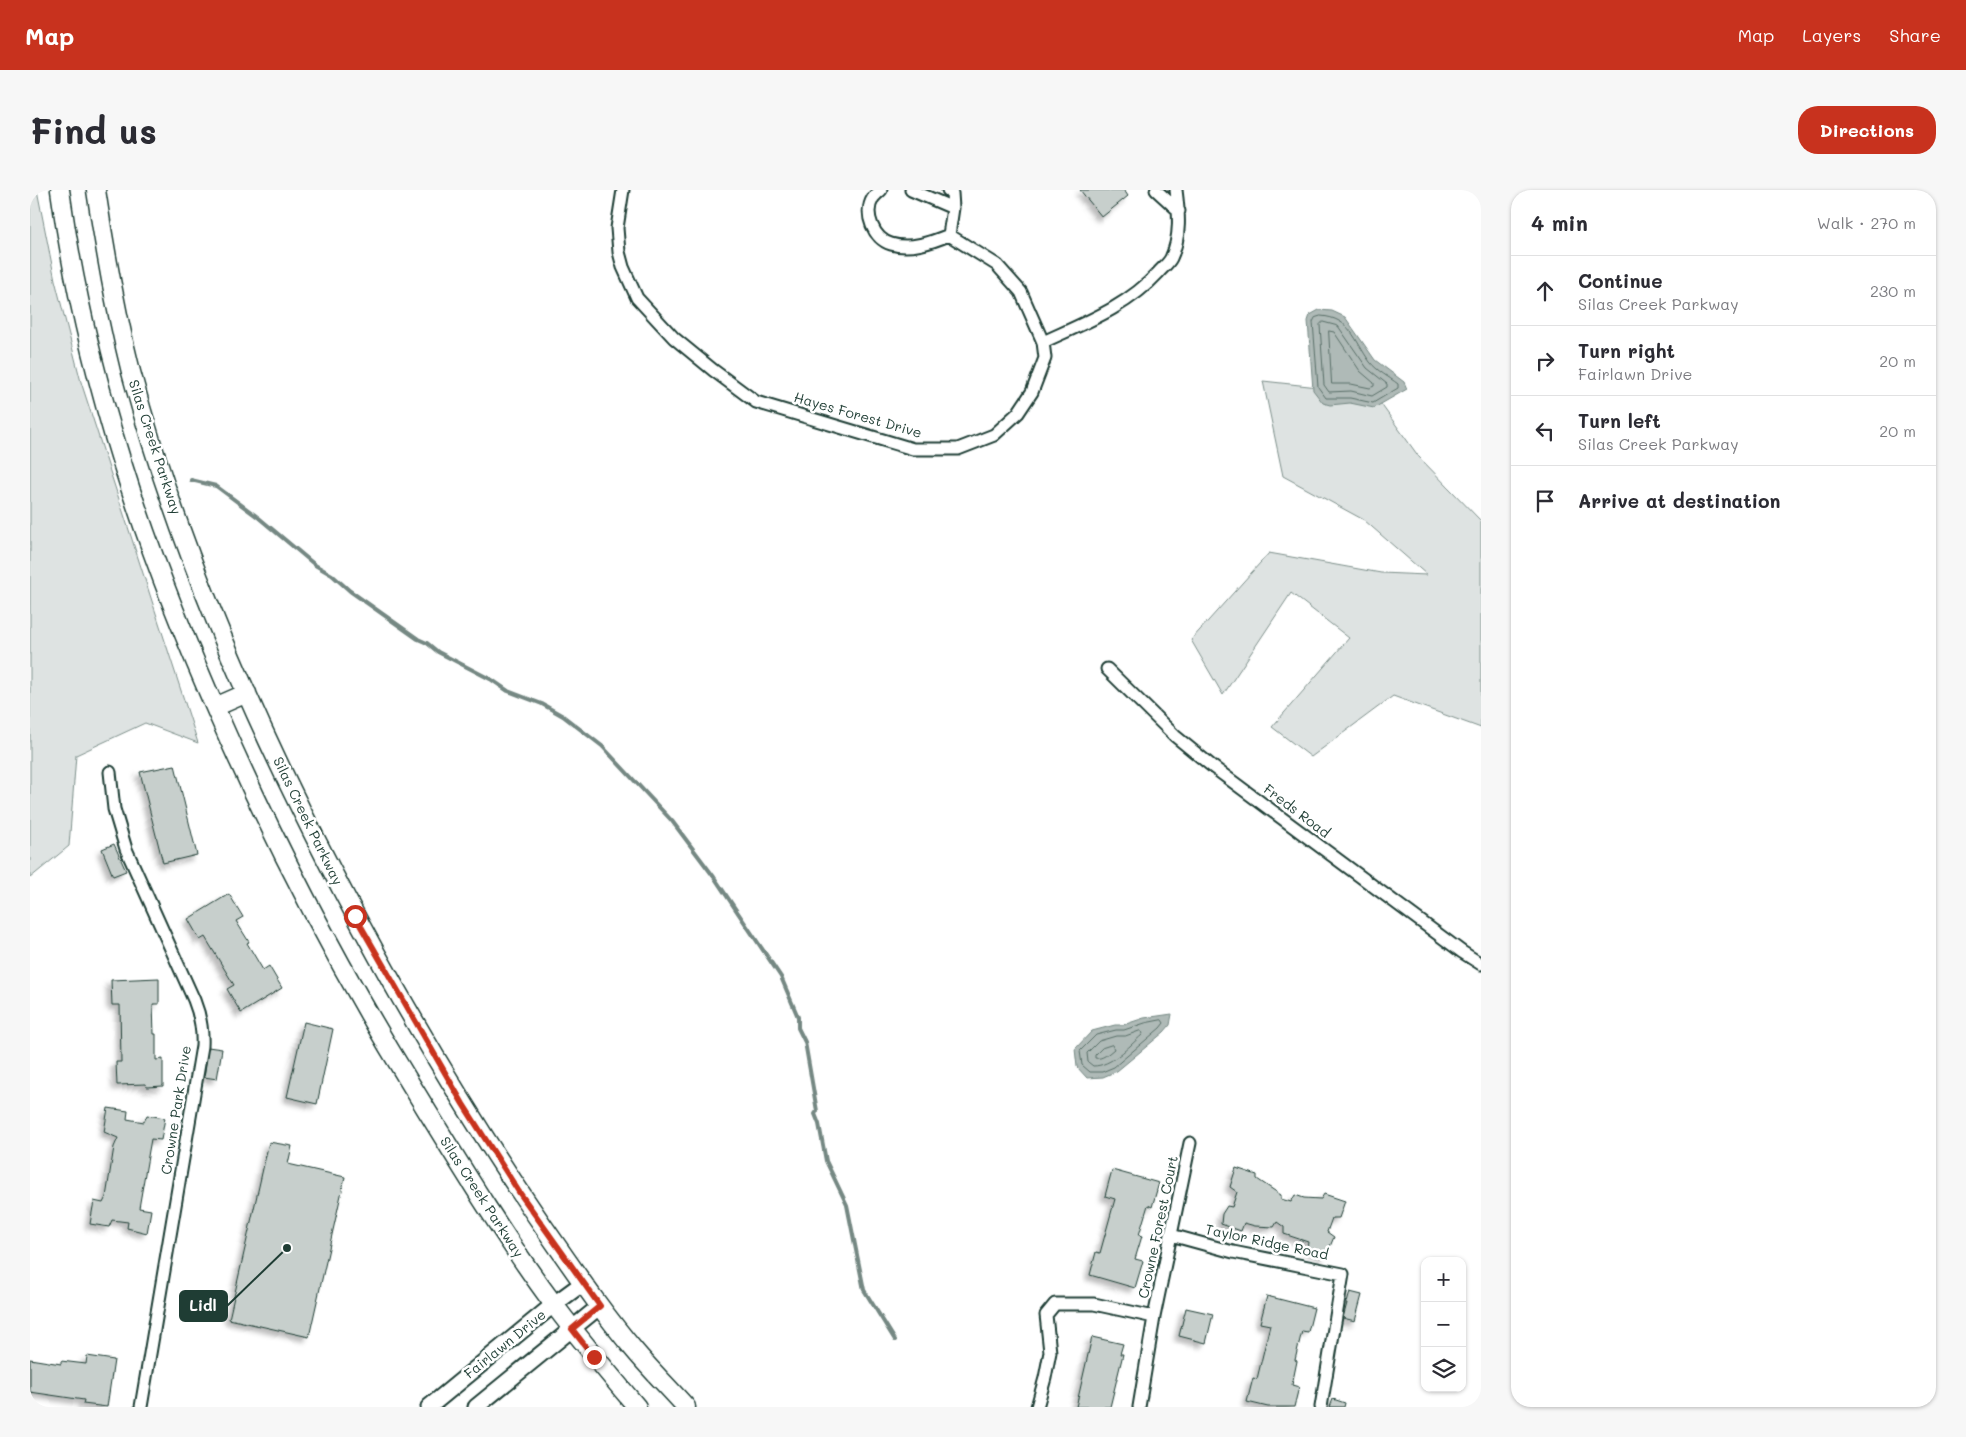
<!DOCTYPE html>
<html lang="en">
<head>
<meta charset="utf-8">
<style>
	:root { --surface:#fff; --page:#f7f7f7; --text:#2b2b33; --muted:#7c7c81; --line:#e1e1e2; --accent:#c8321e }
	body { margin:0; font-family:Mali,sans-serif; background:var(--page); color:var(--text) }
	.controls { position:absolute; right:15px; bottom:15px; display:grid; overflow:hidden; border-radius:10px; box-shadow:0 1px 4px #0004 }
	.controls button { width:45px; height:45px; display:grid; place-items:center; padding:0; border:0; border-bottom:1px solid var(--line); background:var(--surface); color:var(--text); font:25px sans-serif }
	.stop { position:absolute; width:15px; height:15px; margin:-11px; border:4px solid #c8321e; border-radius:50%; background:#fff }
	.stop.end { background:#c8321e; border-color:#fff; box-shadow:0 1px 5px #0008 }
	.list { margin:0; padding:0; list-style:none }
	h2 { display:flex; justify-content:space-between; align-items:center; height:65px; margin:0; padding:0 20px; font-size:21px }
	h2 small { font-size:16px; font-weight:400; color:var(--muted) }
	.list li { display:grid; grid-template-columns:32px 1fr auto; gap:15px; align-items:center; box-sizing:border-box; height:70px; padding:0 20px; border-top:1px solid var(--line) }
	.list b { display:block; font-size:19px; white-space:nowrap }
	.list p { margin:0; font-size:16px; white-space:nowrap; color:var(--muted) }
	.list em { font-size:16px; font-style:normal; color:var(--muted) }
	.icon { flex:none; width:28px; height:28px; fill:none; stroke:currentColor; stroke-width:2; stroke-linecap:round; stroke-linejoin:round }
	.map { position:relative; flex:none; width:1451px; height:1217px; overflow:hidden; border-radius:20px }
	header { display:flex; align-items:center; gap:30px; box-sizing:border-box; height:70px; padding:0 25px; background:var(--accent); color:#fff }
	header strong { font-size:24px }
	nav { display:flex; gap:28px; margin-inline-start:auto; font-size:18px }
	.intro { display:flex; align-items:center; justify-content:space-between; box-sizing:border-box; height:120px; padding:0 30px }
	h1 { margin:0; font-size:35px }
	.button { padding:12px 22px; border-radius:20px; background:var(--accent); color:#fff; font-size:18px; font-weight:700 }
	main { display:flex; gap:30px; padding:0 30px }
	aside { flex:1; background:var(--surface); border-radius:20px; box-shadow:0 1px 4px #0004 }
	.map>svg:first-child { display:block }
	.green { fill:#dee3e2; stroke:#7e908b }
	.water { fill:#afbab7; stroke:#758883 }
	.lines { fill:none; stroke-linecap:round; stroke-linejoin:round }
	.shore { stroke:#596f68; stroke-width:1 }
	.stream { stroke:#758883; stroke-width:4 }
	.building { fill:#c7cfcc; stroke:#1f3d34; filter:url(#shadow) }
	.street-casing { stroke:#1f3d34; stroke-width:15 }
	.secondary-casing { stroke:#1f3d34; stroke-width:19 }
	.primary-casing { stroke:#1f3d34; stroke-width:21 }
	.street { stroke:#fff; stroke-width:11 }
	.secondary { stroke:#fff; stroke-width:15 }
	.primary { stroke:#fff; stroke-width:18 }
	.route { stroke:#c8321e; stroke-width:6 }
	.labels { text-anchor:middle; stroke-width:5; stroke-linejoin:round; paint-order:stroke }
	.street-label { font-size:14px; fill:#1f3d34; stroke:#fff }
	.leader { fill:none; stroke:#1f3d34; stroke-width:2 }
	.callout-dot { fill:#1f3d34; stroke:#fff; stroke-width:2 }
	.callout { fill:#1f3d34; stroke:#1f3d34; stroke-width:2 }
	.callout-label { font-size:15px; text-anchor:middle; font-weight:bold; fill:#fff }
</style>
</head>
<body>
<header>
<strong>Map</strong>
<nav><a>Map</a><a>Layers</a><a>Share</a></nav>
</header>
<div class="intro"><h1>Find us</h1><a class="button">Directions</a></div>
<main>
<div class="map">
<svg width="1451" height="1217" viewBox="0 0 1451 1217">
	<defs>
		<filter id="shadow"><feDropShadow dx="-4.5" dy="4.5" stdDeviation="2.5" flood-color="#0004"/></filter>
	</defs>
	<rect width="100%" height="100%" fill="#fff"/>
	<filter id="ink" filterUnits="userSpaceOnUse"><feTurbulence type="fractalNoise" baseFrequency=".02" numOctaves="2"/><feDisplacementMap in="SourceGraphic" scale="10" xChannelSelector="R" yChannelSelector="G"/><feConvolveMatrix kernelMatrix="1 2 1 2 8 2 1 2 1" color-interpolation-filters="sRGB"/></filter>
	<g filter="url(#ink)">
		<path class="green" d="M 0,0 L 7,0 L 25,90 L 51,192 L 168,553 L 115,533 L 46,565 L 39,656 L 0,688 Z
			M 1233,191 L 1343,203 L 1389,267 L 1451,331 L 1451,538 L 1363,506 L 1281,567 L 1242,537 L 1319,448 L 1261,403 L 1193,505 L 1161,450 L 1239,363 L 1351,383 L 1397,385 L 1334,330 L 1253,286 Z"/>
		<path class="water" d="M 1289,120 L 1302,121 L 1315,127 L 1345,170 L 1374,192 L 1377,199 L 1344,218 L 1320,213 L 1300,215 L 1293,213 L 1283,200 L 1278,131 L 1280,125 Z
			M 1142,824 L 1140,835 L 1134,842 L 1087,881 L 1073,887 L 1057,888 L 1047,877 L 1045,859 L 1062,841 L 1085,835 L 1093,835 L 1114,828 Z"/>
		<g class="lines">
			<path class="shore" d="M 1291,126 C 1321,128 1324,150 1340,172 C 1347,181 1359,187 1368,194 L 1368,198 L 1343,213 L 1320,208 L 1296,208 L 1288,197 L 1283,132 L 1285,128 Z
				M 1293,132 L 1308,136 L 1337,178 L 1357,194 L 1357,197 L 1342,206 L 1321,201 L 1299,202 L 1294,195 L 1290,135 Z
				M 1299,141 L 1304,142 L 1330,181 L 1344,193 L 1344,196 L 1340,198 L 1321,194 L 1302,194 Z
				M 1132,830 L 1134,833 L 1130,838 L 1084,877 L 1072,882 L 1060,882 L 1052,875 L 1050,861 L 1066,845 L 1086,840 L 1094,840 L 1115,833 Z
				M 1110,841 L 1113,843 L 1112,845 C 1098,857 1082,876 1063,876 L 1058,872 L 1057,863 L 1069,851 L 1086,846 L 1095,846 Z
				M 1082,855 L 1084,859 C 1079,863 1072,870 1065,868 L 1065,865 L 1072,858 Z"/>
			<path class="stream" d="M 161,290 L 186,296 L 229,328 L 285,375 L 302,385 L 320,401 L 388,449 L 397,453 L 408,462 L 462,490 L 478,501 L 512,514 L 533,526 L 572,556 L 642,631 L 684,687 L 751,787 L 768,827 L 768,838 L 775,852 L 787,921 L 785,924 L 789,934 L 796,971 L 817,1015 L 834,1100 L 865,1150"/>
		</g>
		<path class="building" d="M 1050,0 L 1094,0 L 1098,6 L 1072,27 Z
			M 145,575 L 167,665 L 133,673 L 110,582 Z
			M 84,654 L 96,681 L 83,686 L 72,659 Z
			M 199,704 L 213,727 L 206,731 L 219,752 L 217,753 L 233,780 L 239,776 L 252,798 L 211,823 L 197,799 L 204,795 L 175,747 L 170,750 L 158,729 Z
			M 129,788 L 129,814 L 123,814 L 124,844 L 126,844 L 126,870 L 133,869 L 133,896 L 117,897 L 116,894 L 87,895 L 86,872 L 91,872 L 90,815 L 82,815 L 81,790 Z
			M 274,832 L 303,839 L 287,914 L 257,907 Z
			M 178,857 L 192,859 L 187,889 L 174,887 Z
			M 78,918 L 98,921 L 97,929 L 114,932 L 117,925 L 135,928 L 131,950 L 121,949 L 109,1018 L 121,1020 L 117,1043 L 97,1038 L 98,1032 L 82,1030 L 79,1037 L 60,1034 L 64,1011 L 73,1013 L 76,1007 L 84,957 L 88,948 L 74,942 Z
			M 239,952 L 262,956 L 258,974 L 315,987 L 279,1147 L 199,1129 Z
			M 1206,978 L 1227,985 L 1227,989 L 1251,1005 L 1251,1009 L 1261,1012 L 1265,1005 L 1274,1008 L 1291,1009 L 1294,1004 L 1315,1011 L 1309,1028 L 1302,1028 L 1297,1042 L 1304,1047 L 1296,1066 L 1277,1059 L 1278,1052 L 1254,1044 L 1254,1037 L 1247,1032 L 1244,1037 L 1225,1036 L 1214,1033 L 1211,1041 L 1191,1034 L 1192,1024 L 1197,1016 L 1202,1017 L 1207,1002 L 1200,997 Z
			M 1082,980 L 1129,993 L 1122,1017 L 1118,1015 L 1109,1045 L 1112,1046 L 1105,1069 L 1113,1071 L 1105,1098 L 1060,1085 L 1066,1062 L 1070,1063 L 1085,1009 L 1075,1006 Z
			M 1320,1102 L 1332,1105 L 1325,1131 L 1313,1128 Z
			M 1237,1106 L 1284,1118 L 1278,1142 L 1272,1141 L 1265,1170 L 1267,1171 L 1262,1195 L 1269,1197 L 1264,1217 L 1238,1217 L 1217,1212 L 1223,1188 L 1227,1189 L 1240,1135 L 1230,1133 Z
			M 1156,1118 L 1183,1124 L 1176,1153 L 1149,1146 Z
			M 1062,1147 L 1093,1154 L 1090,1164 L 1093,1164 L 1080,1217 L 1046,1217 Z
			M 57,1166 L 84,1170 L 77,1217 L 53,1214 L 54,1210 L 0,1202 L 0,1169 L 31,1174 L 31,1171 L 56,1174 Z
			M 1303,1209 L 1315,1213 L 1314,1217 L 1300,1217 Z"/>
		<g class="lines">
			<defs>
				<path id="street" d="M 593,0 L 587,38 L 589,62 L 593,77 L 607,108 L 644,148 L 683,180 L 726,212 L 883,259 L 928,259 L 964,245 L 988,223 L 1002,202 L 1015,168 L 1013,152 L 991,102 L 967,75 L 919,45
					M 851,0 C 849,2 845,5 843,8 C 833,24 844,49 861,54 C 880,60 902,52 919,45
					M 881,0 L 923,18 L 919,45
					M 918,0 L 922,3 L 923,18
					M 1126,0 L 1149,21
					M 1013,152 C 1054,133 1097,117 1128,83 C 1132,78 1138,74 1141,68 C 1151,47 1149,23 1146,0
					M 1077,479 L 1145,546 L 1183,577 L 1432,762 L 1451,774
					M 80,582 L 84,619 L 96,659 L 164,810 C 170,825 173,839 172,856 L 111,1217
					M 1141,1045 L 1203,1062 L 1313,1084 L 1291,1217
					M 1007,1217 L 1015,1188 L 1020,1162 L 1016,1125 L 1025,1114 L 1064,1114 L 1124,1127
					M 1109,1217 L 1124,1127 L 1160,953"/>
				<path id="secondary" d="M 399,1217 L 523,1115 L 553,1093
					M 446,1217 L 570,1116"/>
				<path id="primary" d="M 30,0 C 55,184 115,360 190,529 C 245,654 308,776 380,893 C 426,968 472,1045 525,1116 C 551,1151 579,1184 607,1217
					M 66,0 C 75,61 86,122 101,182 C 158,395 256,603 363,794 C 414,884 468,972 527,1056 C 552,1092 577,1128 605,1161 C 621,1180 639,1198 656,1217
					M 185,517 L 217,503"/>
			</defs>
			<use href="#street" class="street-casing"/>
			<use href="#secondary" class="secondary-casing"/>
			<use href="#primary" class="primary-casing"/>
			<use href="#street" class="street"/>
			<use href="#secondary" class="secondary"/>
			<use href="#primary" class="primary"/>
		</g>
	</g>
	<g class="lines" filter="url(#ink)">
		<path class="route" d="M 325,726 L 433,914 L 489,1002 L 570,1116 L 542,1139 L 564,1167"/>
	</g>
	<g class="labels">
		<g class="street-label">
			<text transform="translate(828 225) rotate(16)" y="5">Hayes Forest Drive</text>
			<text transform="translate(125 257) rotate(72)" y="5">Silas Creek Parkway</text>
			<text transform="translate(1267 621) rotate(37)" y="5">Freds Road</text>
			<text transform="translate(278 631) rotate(64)" y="5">Silas Creek Parkway</text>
			<text transform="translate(146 920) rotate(-81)" y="5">Crowne Park Drive</text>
			<text transform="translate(452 1007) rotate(57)" y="5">Silas Creek Parkway</text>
			<text transform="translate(1128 1037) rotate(-78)" y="5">Crowne Forest Court</text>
			<text transform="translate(1237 1052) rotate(12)" y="5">Taylor Ridge Road</text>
			<text transform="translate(475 1154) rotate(-39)" y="5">Fairlawn Drive</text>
		</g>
	</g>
	<path class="leader" d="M257 1058L197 1116"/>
	<circle class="callout-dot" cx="257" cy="1058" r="5"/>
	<rect class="callout" x="150" y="1101" width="47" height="30" rx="5"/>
	<g class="callout-label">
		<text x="173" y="1121">Lidl</text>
	</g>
</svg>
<div class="controls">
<button>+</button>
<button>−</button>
<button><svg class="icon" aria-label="layers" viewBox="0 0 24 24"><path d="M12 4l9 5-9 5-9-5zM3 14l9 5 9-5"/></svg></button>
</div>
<div class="stop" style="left:325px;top:726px"></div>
<div class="stop end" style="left:564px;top:1167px"></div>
</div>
<aside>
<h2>4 min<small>Walk · 270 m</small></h2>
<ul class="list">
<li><svg class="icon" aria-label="ahead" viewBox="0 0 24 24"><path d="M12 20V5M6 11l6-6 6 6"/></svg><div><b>Continue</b><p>Silas Creek Parkway</p></div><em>230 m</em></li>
<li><svg class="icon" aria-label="right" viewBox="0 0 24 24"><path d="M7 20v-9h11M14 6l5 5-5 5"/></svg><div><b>Turn right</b><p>Fairlawn Drive</p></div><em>20 m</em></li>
<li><svg class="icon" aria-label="left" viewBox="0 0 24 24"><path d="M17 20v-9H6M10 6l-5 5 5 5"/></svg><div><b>Turn left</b><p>Silas Creek Parkway</p></div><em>20 m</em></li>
<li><svg class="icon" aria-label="arrive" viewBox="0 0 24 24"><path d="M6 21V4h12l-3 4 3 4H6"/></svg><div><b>Arrive at destination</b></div></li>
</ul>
</aside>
</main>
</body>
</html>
